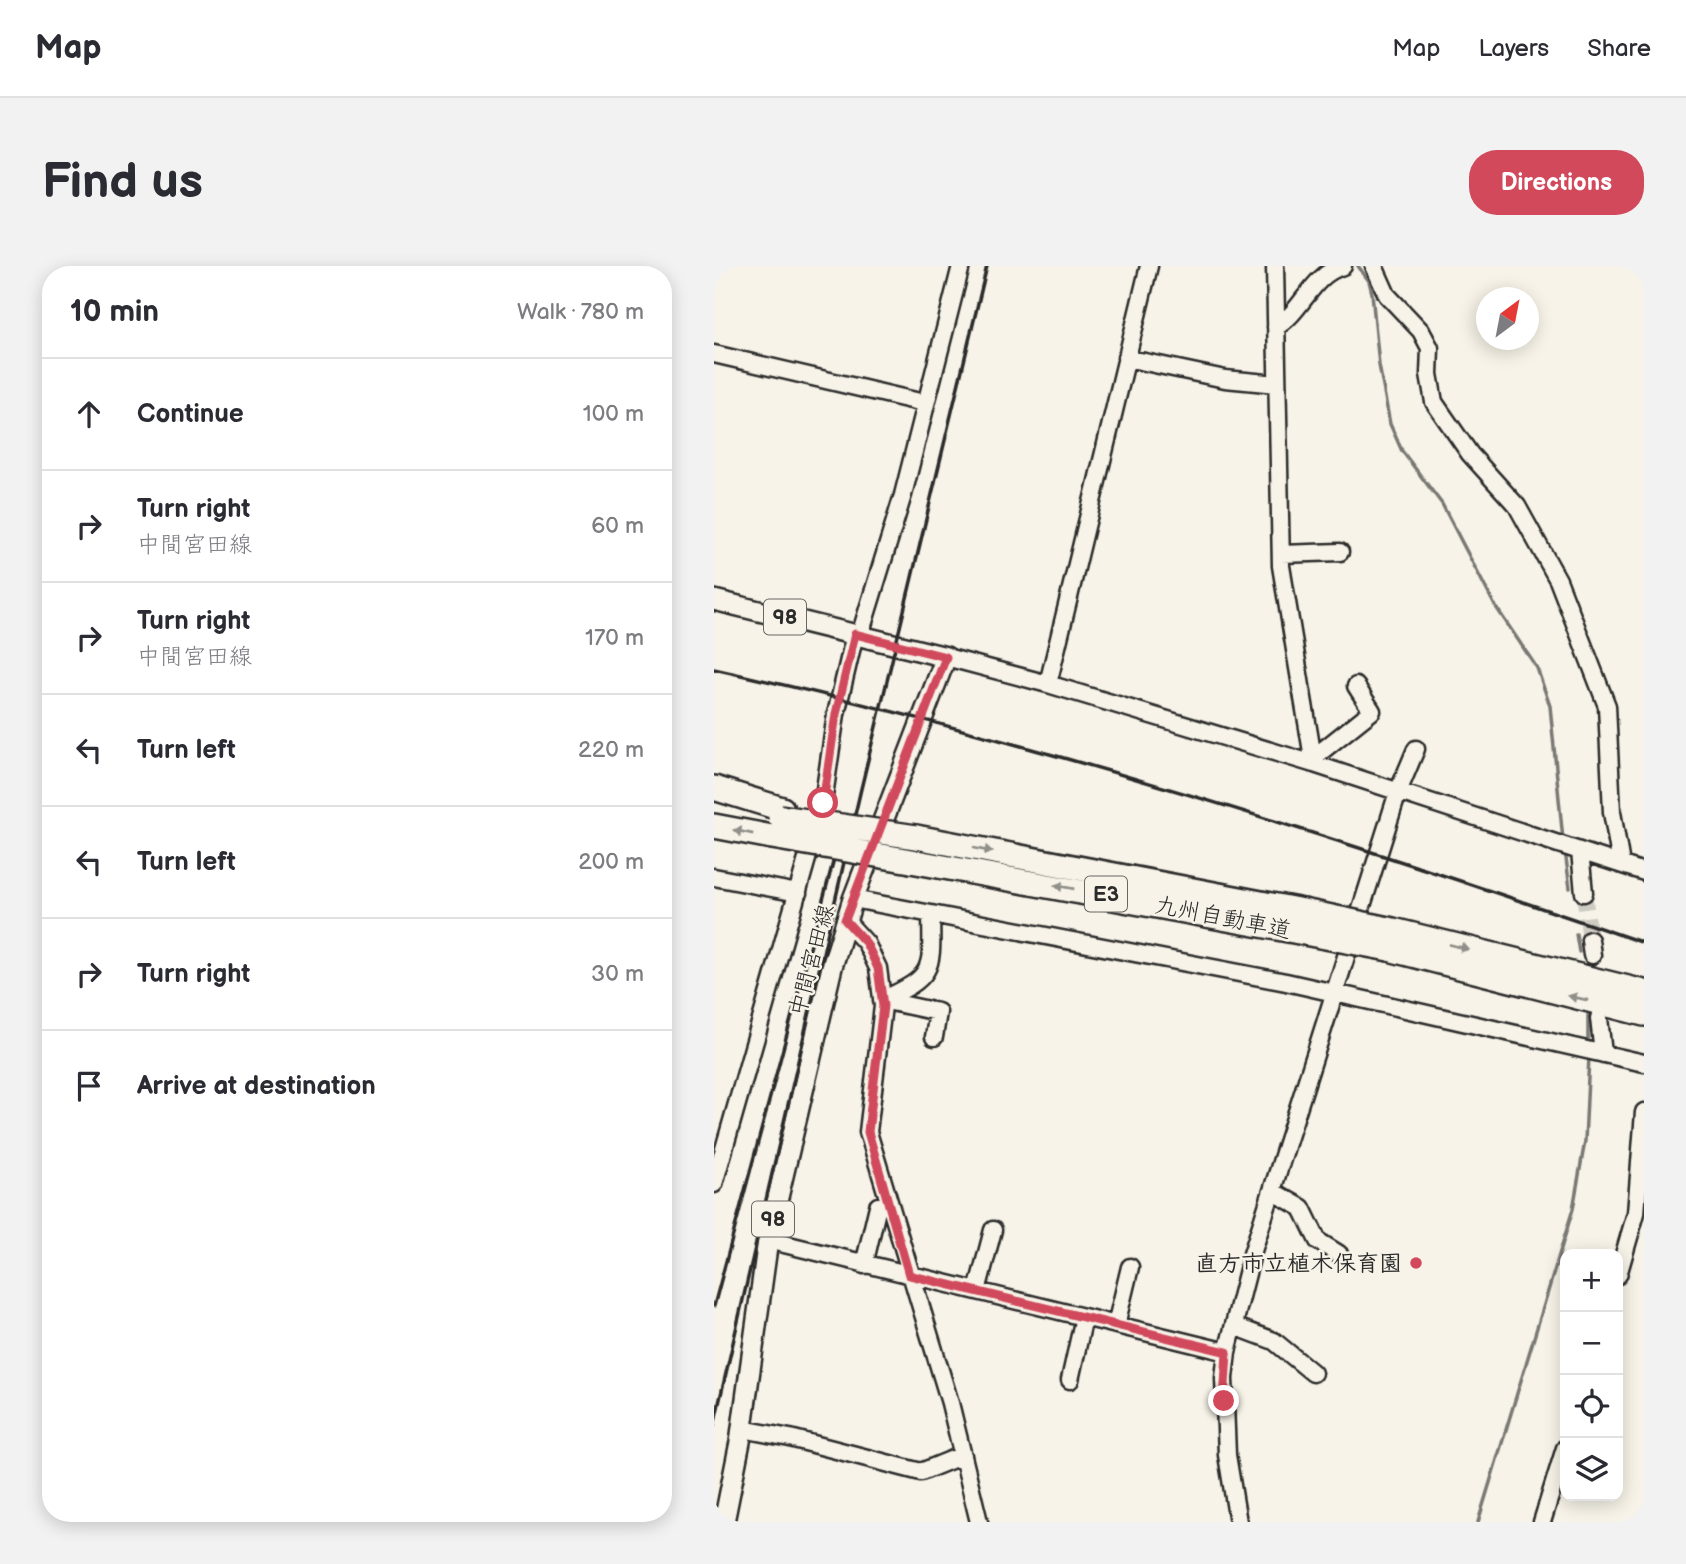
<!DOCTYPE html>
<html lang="en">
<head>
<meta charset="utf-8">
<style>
	:root { --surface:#fff; --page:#f2f2f3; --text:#2b2b33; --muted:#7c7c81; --line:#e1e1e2; --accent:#d1495b }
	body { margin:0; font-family:"Balsamiq Sans","Klee One",sans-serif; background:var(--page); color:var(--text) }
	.controls { position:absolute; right:21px; bottom:21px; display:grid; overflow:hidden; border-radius:14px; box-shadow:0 4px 18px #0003 }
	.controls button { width:63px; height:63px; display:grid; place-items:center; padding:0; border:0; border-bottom:2px solid var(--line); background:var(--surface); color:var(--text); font:35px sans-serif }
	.compass { position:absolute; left:762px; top:21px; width:63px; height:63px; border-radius:50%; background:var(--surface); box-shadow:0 4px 18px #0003; rotate:32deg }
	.stop { position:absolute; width:21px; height:21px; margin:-16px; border:5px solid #d1495b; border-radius:50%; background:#fff }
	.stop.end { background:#d1495b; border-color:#fff; box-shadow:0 2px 7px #0008 }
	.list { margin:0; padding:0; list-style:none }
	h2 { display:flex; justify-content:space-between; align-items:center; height:91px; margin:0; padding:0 28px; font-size:30px }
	h2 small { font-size:23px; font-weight:400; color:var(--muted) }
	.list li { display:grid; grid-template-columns:46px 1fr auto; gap:21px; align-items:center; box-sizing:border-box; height:112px; padding:0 28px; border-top:2px solid var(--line) }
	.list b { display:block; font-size:26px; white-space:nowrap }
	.list p { margin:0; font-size:23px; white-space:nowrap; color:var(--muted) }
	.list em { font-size:23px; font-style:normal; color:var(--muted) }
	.icon { flex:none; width:38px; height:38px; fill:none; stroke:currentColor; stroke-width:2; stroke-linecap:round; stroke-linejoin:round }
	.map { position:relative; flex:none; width:930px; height:1256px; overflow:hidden; border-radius:28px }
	header { display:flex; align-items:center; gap:42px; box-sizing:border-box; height:98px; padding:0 35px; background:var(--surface); border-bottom:2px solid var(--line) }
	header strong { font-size:33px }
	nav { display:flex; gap:38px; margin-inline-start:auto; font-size:24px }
	.intro { display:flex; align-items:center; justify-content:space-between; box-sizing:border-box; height:168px; padding:0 42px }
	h1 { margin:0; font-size:49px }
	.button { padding:18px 32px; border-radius:28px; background:var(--accent); color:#fff; font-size:24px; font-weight:700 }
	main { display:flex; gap:42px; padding:0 42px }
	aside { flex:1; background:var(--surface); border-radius:28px; box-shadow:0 4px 18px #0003 }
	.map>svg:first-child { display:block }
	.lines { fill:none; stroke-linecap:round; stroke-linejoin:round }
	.stream { stroke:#7a7874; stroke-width:3.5 }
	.minor-tunnel { stroke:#cecbc2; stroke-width:16; stroke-dasharray:16 8; stroke-linecap:butt }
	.minor-casing { stroke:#2b2b2b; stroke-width:21 }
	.major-casing { stroke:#2b2b2b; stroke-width:24 }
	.highway-casing { stroke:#2b2b2b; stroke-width:28 }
	.minor { stroke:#f7f3e8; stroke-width:16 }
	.major { stroke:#f7f3e8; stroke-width:19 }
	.highway { stroke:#f7f3e8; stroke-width:23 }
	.rail { stroke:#2b2b2b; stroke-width:3.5 }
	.highway-bridge-casing { stroke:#2b2b2b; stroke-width:28; stroke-linecap:butt }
	.highway-bridge { stroke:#f7f3e8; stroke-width:23 }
	.oneway { fill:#918f8a }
	.route { stroke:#d1495b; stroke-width:9 }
	.poi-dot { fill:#d1495b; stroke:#f7f3e8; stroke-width:2.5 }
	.labels { text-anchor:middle; stroke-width:5; stroke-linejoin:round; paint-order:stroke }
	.shield { fill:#f7f3e8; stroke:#686764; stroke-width:2 }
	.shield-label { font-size:21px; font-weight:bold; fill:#2b2b2b }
	.street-label { font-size:23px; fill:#2b2b2b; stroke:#f7f3e8 }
	.poi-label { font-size:23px; font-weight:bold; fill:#2b2b2b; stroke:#f7f3e8; text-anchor:end }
</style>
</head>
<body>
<header>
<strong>Map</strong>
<nav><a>Map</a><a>Layers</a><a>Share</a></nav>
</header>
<div class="intro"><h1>Find us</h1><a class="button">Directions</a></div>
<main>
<aside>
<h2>10 min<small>Walk · 780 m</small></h2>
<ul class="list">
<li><svg class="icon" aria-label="ahead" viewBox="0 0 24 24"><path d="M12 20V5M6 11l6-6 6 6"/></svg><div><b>Continue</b></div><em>100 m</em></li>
<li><svg class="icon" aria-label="right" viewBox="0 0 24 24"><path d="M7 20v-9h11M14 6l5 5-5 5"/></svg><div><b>Turn right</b><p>中間宮田線</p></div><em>60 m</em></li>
<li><svg class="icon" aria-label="right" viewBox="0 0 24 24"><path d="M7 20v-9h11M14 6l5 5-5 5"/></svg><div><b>Turn right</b><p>中間宮田線</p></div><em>170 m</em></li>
<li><svg class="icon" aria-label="left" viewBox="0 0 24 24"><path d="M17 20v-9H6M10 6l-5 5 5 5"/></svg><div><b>Turn left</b></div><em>220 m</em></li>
<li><svg class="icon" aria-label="left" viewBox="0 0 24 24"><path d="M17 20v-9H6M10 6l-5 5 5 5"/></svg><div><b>Turn left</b></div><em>200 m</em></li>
<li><svg class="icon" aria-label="right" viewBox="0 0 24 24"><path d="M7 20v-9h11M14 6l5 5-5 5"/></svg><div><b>Turn right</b></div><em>30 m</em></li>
<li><svg class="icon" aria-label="arrive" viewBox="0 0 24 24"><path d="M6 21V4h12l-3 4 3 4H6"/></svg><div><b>Arrive at destination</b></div></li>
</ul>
</aside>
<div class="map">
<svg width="930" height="1256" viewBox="0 0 930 1256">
	<rect width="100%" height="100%" fill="#f7f3e8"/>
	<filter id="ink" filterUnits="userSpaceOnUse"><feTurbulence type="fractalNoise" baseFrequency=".0143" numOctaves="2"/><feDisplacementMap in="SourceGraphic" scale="14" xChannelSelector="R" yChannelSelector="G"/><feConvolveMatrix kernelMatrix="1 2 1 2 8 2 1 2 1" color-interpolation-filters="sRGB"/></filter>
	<g filter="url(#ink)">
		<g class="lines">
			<path class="stream" d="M 644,0 L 655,15 L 658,27 L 665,99 L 676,158 L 688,185 L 728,238 L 780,338 L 823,402 L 836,440 L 849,574
				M 851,585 L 856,622
				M 862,668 L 865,686
				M 874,749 L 874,779
				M 764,1256 L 859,943 L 871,875 L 875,790"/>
			<path class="minor-tunnel" d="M 870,627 L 876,674"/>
			<defs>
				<path id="minor" d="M 561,0 L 567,300 L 600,498
					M 660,0 L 673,29 L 707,65 L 716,82 L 715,108 L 720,136 L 756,188 L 803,240 L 844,314 L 893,440 L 898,546 L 907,598
					M 562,61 C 589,45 597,9 629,0
					M 0,88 L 210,137
					M 412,92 L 511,113 L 563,118
					M 567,288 L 626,286
					M 146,369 L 189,229 L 247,0
					M 232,391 L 334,418 L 600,498 L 930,606
					M 334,418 L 435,0
					M 599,492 L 658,445 L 642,420
					M 866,585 L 870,627
					M 0,611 L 84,627
					M 139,633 L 572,716 L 930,797
					M 131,654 L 152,677 L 164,702 L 169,740 L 154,866 L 236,1137 L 265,1256
					M 876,674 L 878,689
					M 168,734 C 221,710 218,704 217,648
					M 168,734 L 224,746 L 220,771
					M 885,752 L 889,788
					M 0,918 L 109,537 L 122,448 L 141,368
					M 558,925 L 588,942 L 604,975 L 625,988
					M 54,974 L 513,1086
					M 150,999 L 164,940
					M 904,1009 L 922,947 L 930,846
					M 263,1025 L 279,964
					M 402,1059 L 416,1001
					M 520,1060 L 560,1075 L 599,1107
					M 356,1114 L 370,1051
					M 28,1163 L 76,1172 L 207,1206 L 249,1189
					M 524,1256 L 513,1189 L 510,1112 L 513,1086 L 538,988 L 684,526 L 702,483
					M 828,1256 L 851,1182"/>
				<path id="major" d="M 0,334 L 232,391 L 139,633 L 118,701 L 54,974 L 26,1176 L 10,1256"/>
				<path id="highway" d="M 0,522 L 68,543
					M 0,560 L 58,571
					M 202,571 L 589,645
					M 197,595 L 585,666
					M 679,664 L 930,726
					M 675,683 L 930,748"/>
			</defs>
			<use href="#minor" class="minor-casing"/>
			<use href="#major" class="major-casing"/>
			<use href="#highway" class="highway-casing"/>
			<use href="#minor" class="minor"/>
			<use href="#major" class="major"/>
			<use href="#highway" class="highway"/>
			<path class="rail" d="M 0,403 C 316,473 624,572 930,677
				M 0,1040 L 125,574
				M 0,1159 L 146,527 L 273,0"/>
			<defs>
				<path id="highway-bridge" d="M 66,551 L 202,571
					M 58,571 L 197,595
					M 589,645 L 679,664
					M 585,666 L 675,683"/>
			</defs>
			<use href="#highway-bridge" class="highway-bridge-casing"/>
			<use href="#highway-bridge" class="highway-bridge"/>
		</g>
		<defs><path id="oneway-solid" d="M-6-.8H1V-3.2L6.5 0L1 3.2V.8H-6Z" transform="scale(1.75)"/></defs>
		<g class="oneway">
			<use href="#oneway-solid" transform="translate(29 566) rotate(-169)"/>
			<use href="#oneway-solid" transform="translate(269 584) rotate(11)"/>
			<use href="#oneway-solid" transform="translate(350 621) rotate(-170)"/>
			<use href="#oneway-solid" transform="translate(745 681) rotate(14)"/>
			<use href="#oneway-solid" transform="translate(864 732) rotate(-167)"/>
		</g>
	</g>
	<g class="lines" filter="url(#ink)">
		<path class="route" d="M 109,537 L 122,448 L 141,368 L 232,391 L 131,654 L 152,677 L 164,702 L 169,740 L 154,866 L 195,1009 L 513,1086 L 510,1135"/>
	</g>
	<circle class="poi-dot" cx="702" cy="997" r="7"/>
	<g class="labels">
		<g class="shield">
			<rect x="50" y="333.5" width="42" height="35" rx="5"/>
			<rect x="371" y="610.5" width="42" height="35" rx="5"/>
			<rect x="38" y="935.5" width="42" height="35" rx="5"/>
		</g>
		<g class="shield-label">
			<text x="71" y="358">98</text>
			<text x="392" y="635">E3</text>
			<text x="59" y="960">98</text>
		</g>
		<g class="street-label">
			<text transform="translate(509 651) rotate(11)" y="8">九州自動車道</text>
			<text transform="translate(97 694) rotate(-75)" y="8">中間宮田線</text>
		</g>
		<g class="poi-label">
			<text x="688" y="1005">直方市立植木保育園</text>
		</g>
	</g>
</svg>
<div class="controls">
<button>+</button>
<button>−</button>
<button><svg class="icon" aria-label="locate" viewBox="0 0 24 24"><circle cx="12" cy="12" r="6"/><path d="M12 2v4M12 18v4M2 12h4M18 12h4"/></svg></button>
<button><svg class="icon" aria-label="layers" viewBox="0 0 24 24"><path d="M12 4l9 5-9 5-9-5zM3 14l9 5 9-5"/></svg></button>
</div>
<svg class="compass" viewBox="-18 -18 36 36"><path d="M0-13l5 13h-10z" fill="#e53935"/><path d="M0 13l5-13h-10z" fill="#7c7c81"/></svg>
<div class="stop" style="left:109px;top:537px"></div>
<div class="stop end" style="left:510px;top:1135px"></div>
</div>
</main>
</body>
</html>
